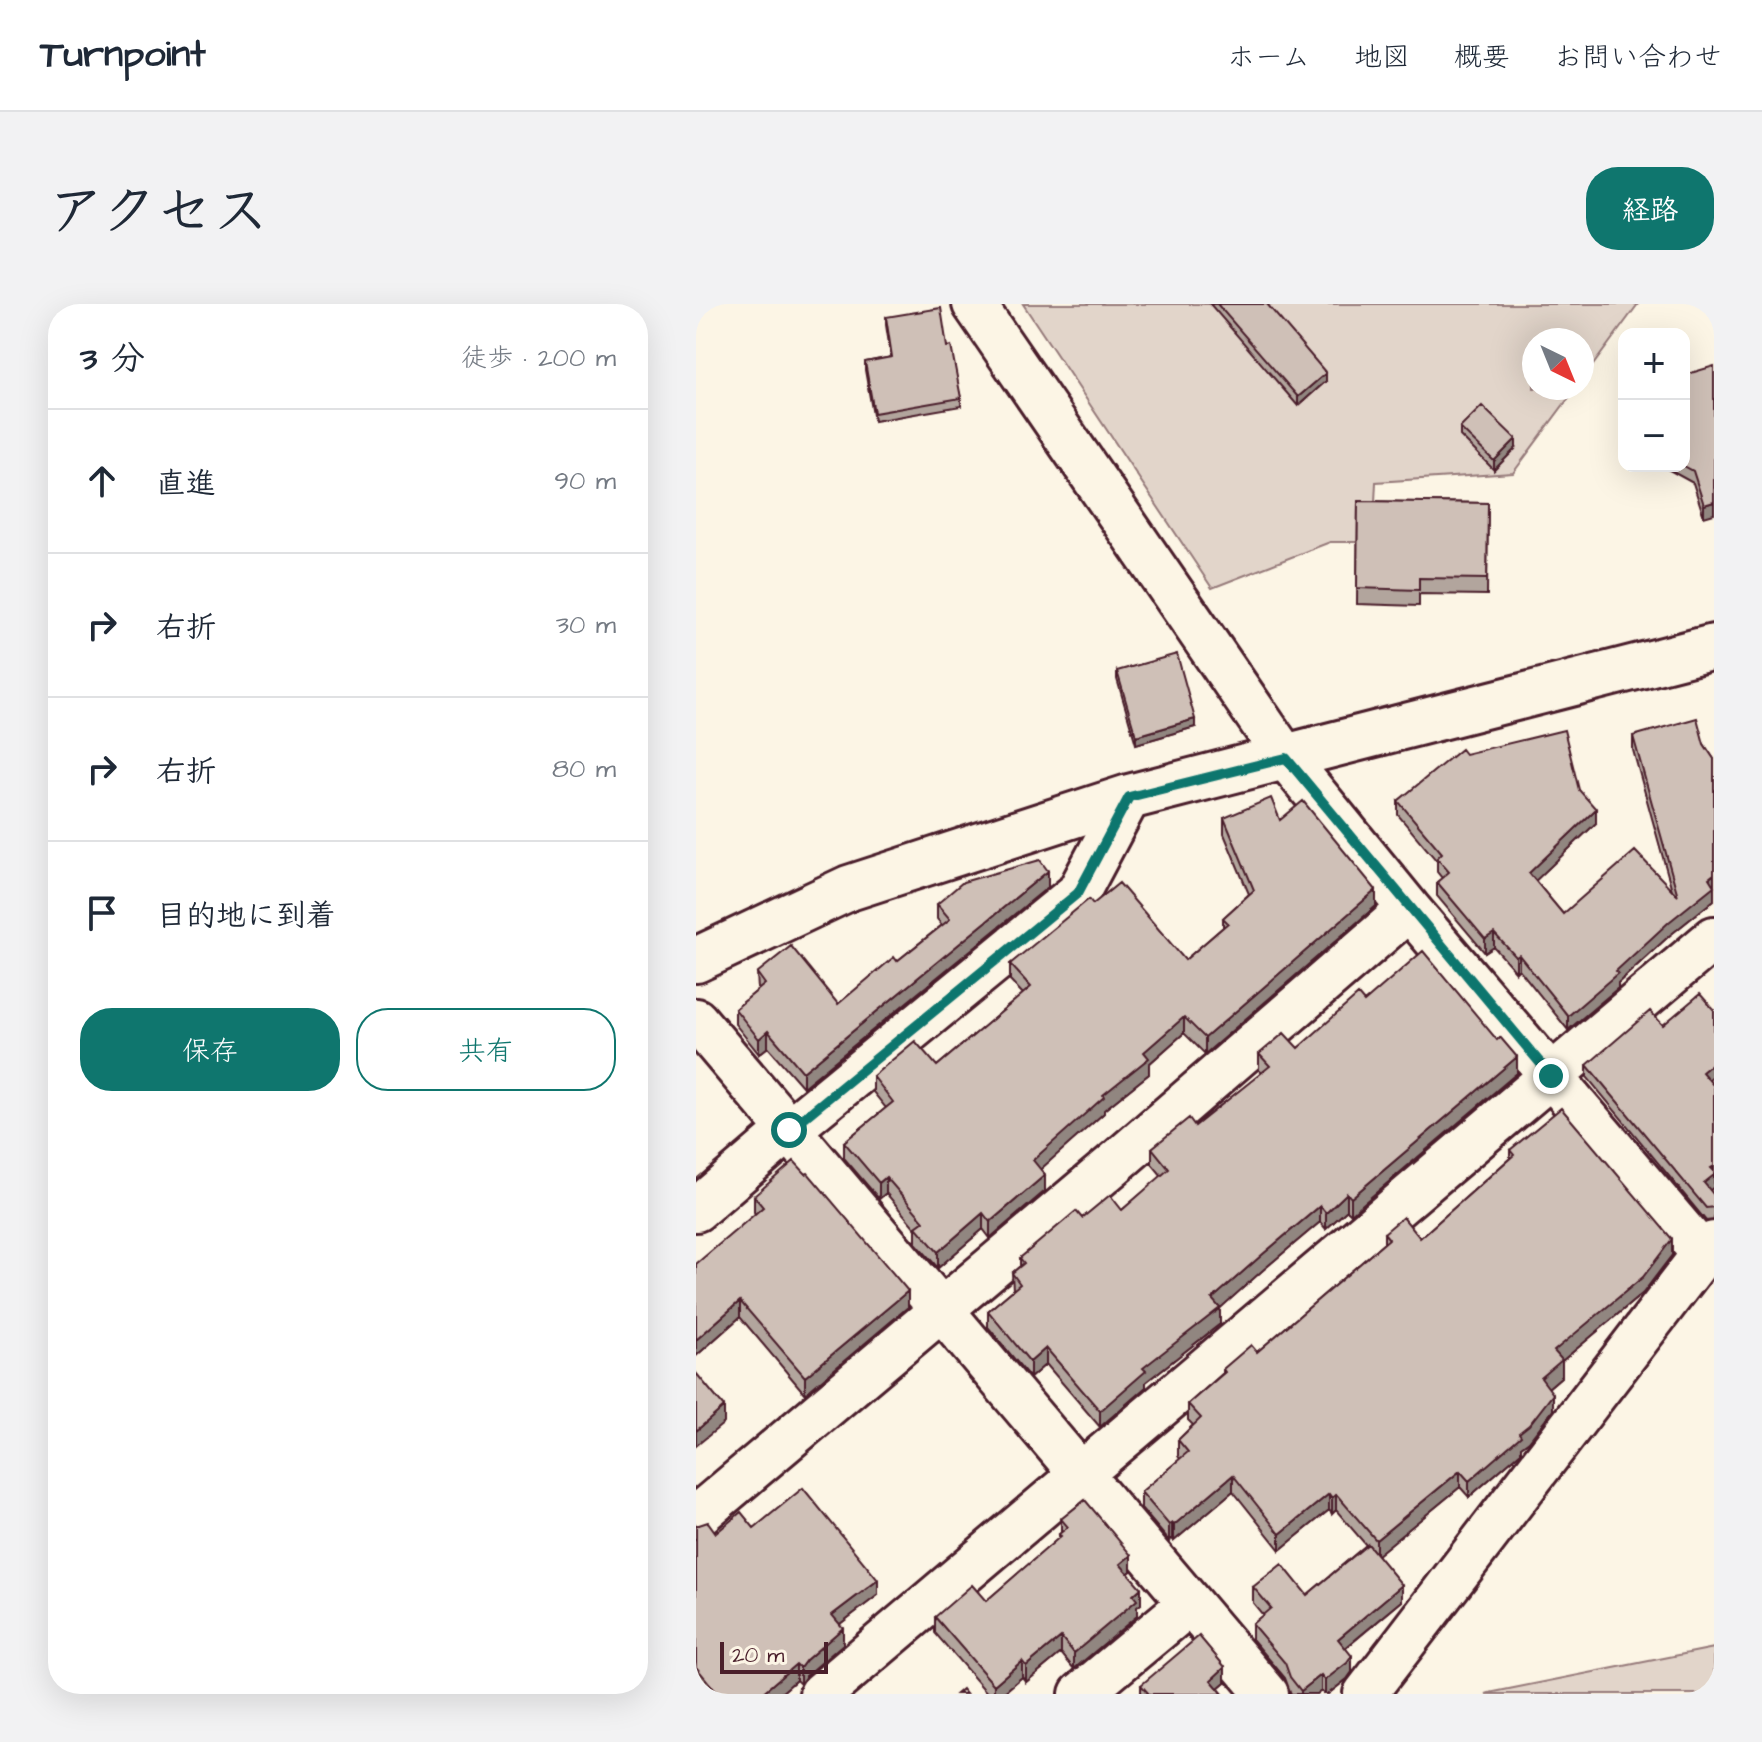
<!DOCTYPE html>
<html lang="ja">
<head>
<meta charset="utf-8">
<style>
	:root { --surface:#fff; --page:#f2f2f3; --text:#1f2937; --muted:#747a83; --line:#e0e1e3; --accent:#0f766e }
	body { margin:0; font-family:"Architects Daughter","Klee One",sans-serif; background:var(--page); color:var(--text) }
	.controls { position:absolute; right:24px; top:24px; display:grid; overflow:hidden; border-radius:16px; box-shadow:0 8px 32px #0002 }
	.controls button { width:72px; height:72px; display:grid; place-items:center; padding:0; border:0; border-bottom:2px solid var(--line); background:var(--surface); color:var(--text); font:40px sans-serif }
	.compass { position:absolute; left:826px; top:24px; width:72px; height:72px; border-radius:50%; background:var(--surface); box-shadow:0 8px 32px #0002; rotate:137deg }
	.scale { position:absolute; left:24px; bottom:20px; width:108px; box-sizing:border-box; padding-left:8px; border:4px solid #4a1f2b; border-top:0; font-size:22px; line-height:28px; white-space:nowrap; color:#4a1f2b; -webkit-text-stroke:6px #fcf5e5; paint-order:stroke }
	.stop { position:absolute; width:24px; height:24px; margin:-18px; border:6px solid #0f766e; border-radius:50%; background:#fff }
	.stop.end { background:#0f766e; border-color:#fff; box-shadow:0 2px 8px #0008 }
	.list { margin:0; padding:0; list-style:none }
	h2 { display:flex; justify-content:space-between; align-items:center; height:104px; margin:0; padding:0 32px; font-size:34px }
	h2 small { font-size:26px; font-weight:400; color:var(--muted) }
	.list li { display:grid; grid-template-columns:52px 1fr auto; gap:24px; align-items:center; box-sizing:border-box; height:144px; padding:0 32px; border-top:2px solid var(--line) }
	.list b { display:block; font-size:30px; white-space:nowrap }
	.list em { font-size:26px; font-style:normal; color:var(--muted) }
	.actions { display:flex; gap:16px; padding:24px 32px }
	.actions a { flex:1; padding:18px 0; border:2px solid var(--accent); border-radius:32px; text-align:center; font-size:28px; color:var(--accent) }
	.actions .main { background:var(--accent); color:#fff }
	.icon { flex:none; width:44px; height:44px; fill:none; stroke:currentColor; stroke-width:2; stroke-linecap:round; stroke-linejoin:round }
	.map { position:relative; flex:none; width:1018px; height:1390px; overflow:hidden; border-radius:32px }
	header { display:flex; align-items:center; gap:48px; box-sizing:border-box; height:112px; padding:0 40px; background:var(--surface); border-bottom:2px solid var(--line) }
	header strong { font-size:38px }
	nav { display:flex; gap:44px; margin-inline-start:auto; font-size:28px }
	.intro { display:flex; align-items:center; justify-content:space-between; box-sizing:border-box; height:192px; padding:0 48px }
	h1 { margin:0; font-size:56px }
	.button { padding:20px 36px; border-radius:32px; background:var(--accent); color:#fff; font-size:28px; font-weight:700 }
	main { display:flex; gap:48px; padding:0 48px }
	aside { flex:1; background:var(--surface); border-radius:32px; box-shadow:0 8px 32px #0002 }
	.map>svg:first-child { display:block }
	.grass { fill:#e2d5ca; stroke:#967a7a; stroke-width:2 }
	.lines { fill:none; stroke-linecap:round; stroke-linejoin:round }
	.street-casing { stroke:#4a1f2b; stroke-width:48 }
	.primary-casing { stroke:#4a1f2b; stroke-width:50 }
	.street { stroke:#fcf5e5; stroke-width:42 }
	.primary { stroke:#fcf5e5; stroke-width:44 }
	.wall { fill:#b2a59d; stroke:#4a1f2b; stroke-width:2 }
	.shaded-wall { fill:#918680; stroke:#4a1f2b; stroke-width:2 }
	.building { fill:#cfc0b7; stroke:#4a1f2b; stroke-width:2 }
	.route { stroke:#0f766e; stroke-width:10 }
</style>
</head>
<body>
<header>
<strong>Turnpoint</strong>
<nav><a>ホーム</a><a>地図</a><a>概要</a><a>お問い合わせ</a></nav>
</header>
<div class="intro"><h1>アクセス</h1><a class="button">経路</a></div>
<main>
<aside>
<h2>3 分<small>徒歩 · 200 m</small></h2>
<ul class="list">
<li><svg class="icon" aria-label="ahead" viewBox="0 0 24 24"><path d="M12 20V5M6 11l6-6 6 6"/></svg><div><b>直進</b></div><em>90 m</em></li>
<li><svg class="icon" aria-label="right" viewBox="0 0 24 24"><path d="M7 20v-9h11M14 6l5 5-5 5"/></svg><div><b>右折</b></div><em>30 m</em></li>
<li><svg class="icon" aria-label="right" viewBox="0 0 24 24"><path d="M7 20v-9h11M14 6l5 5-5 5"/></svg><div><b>右折</b></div><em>80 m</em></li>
<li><svg class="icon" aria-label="arrive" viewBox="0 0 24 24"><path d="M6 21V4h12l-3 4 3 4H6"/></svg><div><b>目的地に到着</b></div></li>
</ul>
<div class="actions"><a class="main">保存</a><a>共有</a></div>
</aside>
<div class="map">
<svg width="1018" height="1390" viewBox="0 0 1018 1390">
	<rect width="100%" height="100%" fill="#fcf5e5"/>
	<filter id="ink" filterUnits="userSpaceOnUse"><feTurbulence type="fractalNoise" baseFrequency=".0125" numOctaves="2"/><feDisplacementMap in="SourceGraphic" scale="16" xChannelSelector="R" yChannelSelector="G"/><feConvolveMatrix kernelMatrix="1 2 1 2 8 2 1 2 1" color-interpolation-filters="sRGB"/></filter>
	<g filter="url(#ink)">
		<path class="grass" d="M 327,0 L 942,0 L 886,76 L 886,36 L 838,36 L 838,84 L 880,84 L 817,169 L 680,178 L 677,238 L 634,238 L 516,284 Z
			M 1018,1344 L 1018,1390 L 790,1390 L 793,1389 Z"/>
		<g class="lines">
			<defs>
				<path id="street" d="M 278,0 L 590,454 L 713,605 L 1007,950
					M 0,716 L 571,1390
					M 0,906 L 93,826 L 382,589 L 433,493
					M 0,1213 L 417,861 L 713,605
					M 125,1390 L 1018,634
					M 385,1390 L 493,1300
					M 669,1390 L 1007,950 L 1018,939"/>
				<path id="primary" d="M 0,656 L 153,584 L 433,493 L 1018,343"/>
			</defs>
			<use href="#street" class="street-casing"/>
			<use href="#primary" class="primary-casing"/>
			<use href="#street" class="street"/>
			<use href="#primary" class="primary"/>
		</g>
		<path class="wall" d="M 514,0 L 571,0 L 630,77 L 602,102 Z
			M 190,13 L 251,43 L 265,94 L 265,102 L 178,117 L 169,66 L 169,58 L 195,53 L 190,21 Z
			M 1018,62 L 1008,213 L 997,179 L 966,162 L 988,162 Z
			M 764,124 L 820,144 L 798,166 L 764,132 Z
			M 662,197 L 792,199 L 791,291 L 723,290 L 723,302 L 661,300 Z
			M 421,367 L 499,423 L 440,440 L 421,375 Z
			M 937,432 L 1008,440 L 1018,455 L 1018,596 L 973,632 L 922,679 L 922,684 L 872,726 L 823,665 L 820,668 L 798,643 L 789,649 L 741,592 L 741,578 L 746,574 L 741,568 L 741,557 L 702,511 L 702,497 L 769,450 L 883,486 L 900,519 L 839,577 L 867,610 L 976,586 L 937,446 Z
			M 528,514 L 584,516 L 680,602 L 509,750 L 488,729 L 453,760 L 453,770 L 408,806 L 408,809 L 344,865 L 349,887 L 294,934 L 287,925 L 242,964 L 220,939 L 220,925 L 190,889 L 183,895 L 148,854 L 148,838 L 190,804 L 177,788 L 177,772 L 241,762 L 327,690 L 314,676 L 314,660 L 397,600 L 489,656 L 527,623 L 527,614 L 553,590 L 528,530 Z
			M 352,583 L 107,783 L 72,743 L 63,750 L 39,720 L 39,705 L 62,686 L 61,669 L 142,700 L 201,657 L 246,621 L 241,615 L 241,600 Z
			M 668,698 L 821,769 L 655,910 L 651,906 L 630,925 L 624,918 L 567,966 L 524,1004 L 524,1020 L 450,1078 L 450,1083 L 404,1123 L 350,1060 L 334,1074 L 292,1023 L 292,1007 L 317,986 L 316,969 L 324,962 L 324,954 L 386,914 L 426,906 L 466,872 L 456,860 L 456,844 L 499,822 L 566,769 L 563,766 L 563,750 L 602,744 Z
			M 891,761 L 1012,775 L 1018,782 L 1018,883 L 1014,886 L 1018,891 L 1018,916 L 1010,917 L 891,773 Z
			M 814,846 L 976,951 L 947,989 L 866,1057 L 866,1072 L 852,1084 L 857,1106 L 833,1137 L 825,1143 L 825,1148 L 773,1193 L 764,1183 L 681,1251 L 706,1297 L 650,1344 L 656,1368 L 651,1375 L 632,1390 L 628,1390 L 625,1387 L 621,1390 L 595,1390 L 589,1374 L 556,1335 L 556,1320 L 567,1311 L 557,1299 L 557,1283 L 611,1291 L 670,1241 L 640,1206 L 636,1210 L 633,1206 L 584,1246 L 537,1187 L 478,1237 L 476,1235 L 473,1237 L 445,1204 L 445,1188 L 484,1155 L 482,1152 L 482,1136 L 497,1121 L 492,1116 L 492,1100 L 527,1069 L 527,1065 L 561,1048 L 688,939 L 688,929 L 724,934 L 814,854 Z
			M 58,892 L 212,1003 L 109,1090 L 44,1013 L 0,1052 L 59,910 L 58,908 Z
			M 365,1215 L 435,1267 L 432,1270 L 445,1300 L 441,1303 L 441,1312 L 378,1365 L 365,1349 L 330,1378 L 326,1373 L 306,1390 L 292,1390 L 239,1329 L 239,1313 L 290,1297 L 363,1234 L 363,1230 L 365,1229 Z
			M 0,1221 L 20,1229 L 58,1224 L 182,1291 L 144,1320 L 147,1340 L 110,1372 L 104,1380 L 100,1376 L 84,1390 L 10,1390 L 0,1378 Z
			M 529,1378 L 522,1384 L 527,1390 L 445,1390 L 445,1381 Z"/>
		<path class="shaded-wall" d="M 630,69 L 630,77 L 602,102 L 602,93 Z
			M 820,135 L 820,144 L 798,166 L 798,157 Z
			M 1018,198 L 1018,210 L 1008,213 L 1008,201 Z
			M 499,415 L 499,423 L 440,440 L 440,432 Z
			M 900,505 L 900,519 L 833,583 L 833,569 Z
			M 352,567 L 352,583 L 107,783 L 107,768 Z
			M 1018,570 L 1018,596 L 973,632 L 922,679 L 922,684 L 872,726 L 872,712 Z
			M 680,586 L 680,602 L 509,750 L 509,734 Z
			M 798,629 L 798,643 L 789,649 L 789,635 Z
			M 823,651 L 823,665 L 820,668 L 820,653 Z
			M 488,713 L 488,729 L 453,760 L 453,770 L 408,806 L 408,809 L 337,872 L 337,856 L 407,791 L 448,748 Z
			M 72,727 L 72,743 L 63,750 L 63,735 Z
			M 821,753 L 821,769 L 655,910 L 655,894 Z
			M 1018,758 L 1018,771 L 1006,781 L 1006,768 Z
			M 1018,862 L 1018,883 L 1008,891 L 1008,879 L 1015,864 Z
			M 349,871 L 349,887 L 294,934 L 294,918 Z
			M 190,873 L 190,889 L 183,895 L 183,879 Z
			M 651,889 L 651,906 L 630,925 L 630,909 Z
			M 624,902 L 624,918 L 567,966 L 519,1009 L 524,1004 L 524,1020 L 450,1078 L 450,1083 L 404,1123 L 404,1107 L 516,995 L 567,950 Z
			M 287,909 L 287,925 L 242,964 L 242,948 Z
			M 976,935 L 976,951 L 947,989 L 866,1057 L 866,1072 L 845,1090 L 845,1074 L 858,1047 Z
			M 212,987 L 212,1003 L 109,1090 L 109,1073 Z
			M 44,997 L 44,1013 L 0,1052 L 0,1036 Z
			M 350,1044 L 350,1060 L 334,1074 L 334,1058 Z
			M 857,1090 L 857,1106 L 833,1137 L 825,1143 L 825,1148 L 773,1193 L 773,1177 L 823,1129 Z
			M 28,1103 L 28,1119 L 0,1142 L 0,1127 Z
			M 764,1167 L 764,1183 L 680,1252 L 680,1236 Z
			M 537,1171 L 537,1187 L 478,1237 L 478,1221 Z
			M 633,1190 L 633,1206 L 584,1246 L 584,1230 Z
			M 640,1190 L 640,1206 L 636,1210 L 636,1194 Z
			M 476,1219 L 476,1235 L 473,1237 L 473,1221 Z
			M 435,1251 L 435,1267 L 424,1276 L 424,1260 Z
			M 182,1276 L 182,1291 L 136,1326 L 136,1311 Z
			M 706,1281 L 706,1297 L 642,1350 L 642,1335 Z
			M 445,1284 L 445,1300 L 441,1303 L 441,1312 L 378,1365 L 378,1349 Z
			M 147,1324 L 147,1340 L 110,1372 L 104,1380 L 104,1364 L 110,1356 Z
			M 365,1333 L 365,1349 L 330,1378 L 330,1362 Z
			M 656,1352 L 656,1368 L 651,1375 L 632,1390 L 629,1390 L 629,1376 Z
			M 326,1357 L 326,1373 L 306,1390 L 298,1390 L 298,1381 Z
			M 100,1360 L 100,1376 L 84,1390 L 65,1390 Z
			M 529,1363 L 529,1378 L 515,1390 L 515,1376 Z
			M 625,1371 L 625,1387 L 621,1390 L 605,1390 L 605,1387 Z"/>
		<path class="building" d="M 521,0 L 571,0 L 630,69 L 602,93 Z
			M 245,4 L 251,43 L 255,42 L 265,94 L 178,109 L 169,58 L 196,53 L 190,13 Z
			M 1018,62 L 1018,198 L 1008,201 L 997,167 L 988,162 L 988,71 Z
			M 786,102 L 820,135 L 798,157 L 764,124 Z
			M 662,197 L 792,199 L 791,275 L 723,274 L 723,286 L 661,284 Z
			M 481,350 L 499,415 L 440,432 L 421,367 Z
			M 1001,414 L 1008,440 L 1018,455 L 1018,570 L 1013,574 L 1018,582 L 973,618 L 920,667 L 922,669 L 872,712 L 823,651 L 820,653 L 798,629 L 789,635 L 741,578 L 753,568 L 741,554 L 746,549 L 702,497 L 765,445 L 769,450 L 868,426 L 883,486 L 900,505 L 833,569 L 867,610 L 939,547 L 982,592 L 937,432 Z
			M 575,494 L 584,516 L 607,497 L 680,586 L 509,734 L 488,713 L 448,748 L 453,754 L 407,791 L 408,793 L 337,856 L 349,871 L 294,918 L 287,909 L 242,948 L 220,923 L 228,917 L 190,873 L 183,879 L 148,838 L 197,798 L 177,772 L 219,737 L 241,762 L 335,683 L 314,660 L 393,595 L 397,600 L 423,579 L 489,656 L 532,619 L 527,614 L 558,586 L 528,514 Z
			M 344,556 L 352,567 L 107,768 L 72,727 L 63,735 L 39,705 L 69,680 L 61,669 L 95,642 L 142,700 L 198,653 L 201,657 L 254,615 L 241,600 L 267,578 Z
			M 727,647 L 801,736 L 804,733 L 821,753 L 655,894 L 651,889 L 630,909 L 624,902 L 567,950 L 516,995 L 524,1004 L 447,1064 L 450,1067 L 404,1107 L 350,1044 L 334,1058 L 292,1007 L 324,980 L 316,969 L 328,959 L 324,954 L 380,907 L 386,914 L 414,891 L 426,906 L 473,865 L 456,844 L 493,814 L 499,822 L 574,762 L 563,750 L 588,729 L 602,744 L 662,691 L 668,698 Z
			M 1004,690 L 1018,706 L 1018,758 L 1006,768 L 1018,782 L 1018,862 L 1015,864 L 1018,867 L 1018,871 L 1008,879 L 1018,891 L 1018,903 L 1010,904 L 891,761 L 954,707 L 967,721 Z
			M 865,804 L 976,935 L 947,973 L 858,1047 L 866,1056 L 845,1074 L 857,1090 L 833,1121 L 823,1129 L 825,1132 L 773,1177 L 764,1167 L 680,1236 L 640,1190 L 636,1194 L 633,1190 L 584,1230 L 537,1171 L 478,1221 L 476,1219 L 473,1221 L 445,1188 L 492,1148 L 482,1136 L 505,1114 L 492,1100 L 529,1068 L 527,1065 L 555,1041 L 561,1048 L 693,935 L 688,929 L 707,913 L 724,934 L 818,851 L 814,846 Z
			M 98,857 L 110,870 L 112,869 L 212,987 L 109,1073 L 44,997 L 0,1036 L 0,960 L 67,903 L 58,892 Z
			M 0,1069 L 28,1103 L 0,1127 Z
			M 107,1184 L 182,1276 L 136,1311 L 147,1324 L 110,1356 L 104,1364 L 100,1360 L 65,1390 L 22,1390 L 0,1363 L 0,1221 L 3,1221 L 12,1218 L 20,1229 L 45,1208 L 58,1224 Z
			M 389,1196 L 435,1251 L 424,1260 L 445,1284 L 437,1291 L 441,1296 L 378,1349 L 365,1333 L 330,1362 L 326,1357 L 298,1381 L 239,1313 L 276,1281 L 290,1297 L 365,1232 L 363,1230 L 372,1223 L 365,1215 Z
			M 672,1240 L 706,1281 L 642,1335 L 656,1352 L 651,1359 L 629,1376 L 625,1371 L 605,1387 L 594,1373 L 589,1359 L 556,1320 L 575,1304 L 557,1283 L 586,1260 L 611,1291 Z
			M 503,1332 L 529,1363 L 515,1376 L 527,1390 L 453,1390 L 445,1381 Z
			M 266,1385 L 270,1390 L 260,1390 Z"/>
	</g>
	<g class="lines" filter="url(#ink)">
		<path class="route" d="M 93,826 L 382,589 L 433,493 L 590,454 L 855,772"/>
	</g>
</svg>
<div class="controls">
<button>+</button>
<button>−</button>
</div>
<svg class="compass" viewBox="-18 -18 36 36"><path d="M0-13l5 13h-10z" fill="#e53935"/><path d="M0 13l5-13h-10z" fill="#747a83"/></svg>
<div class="scale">20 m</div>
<div class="stop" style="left:93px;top:826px"></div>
<div class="stop end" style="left:855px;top:772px"></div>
</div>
</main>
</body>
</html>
